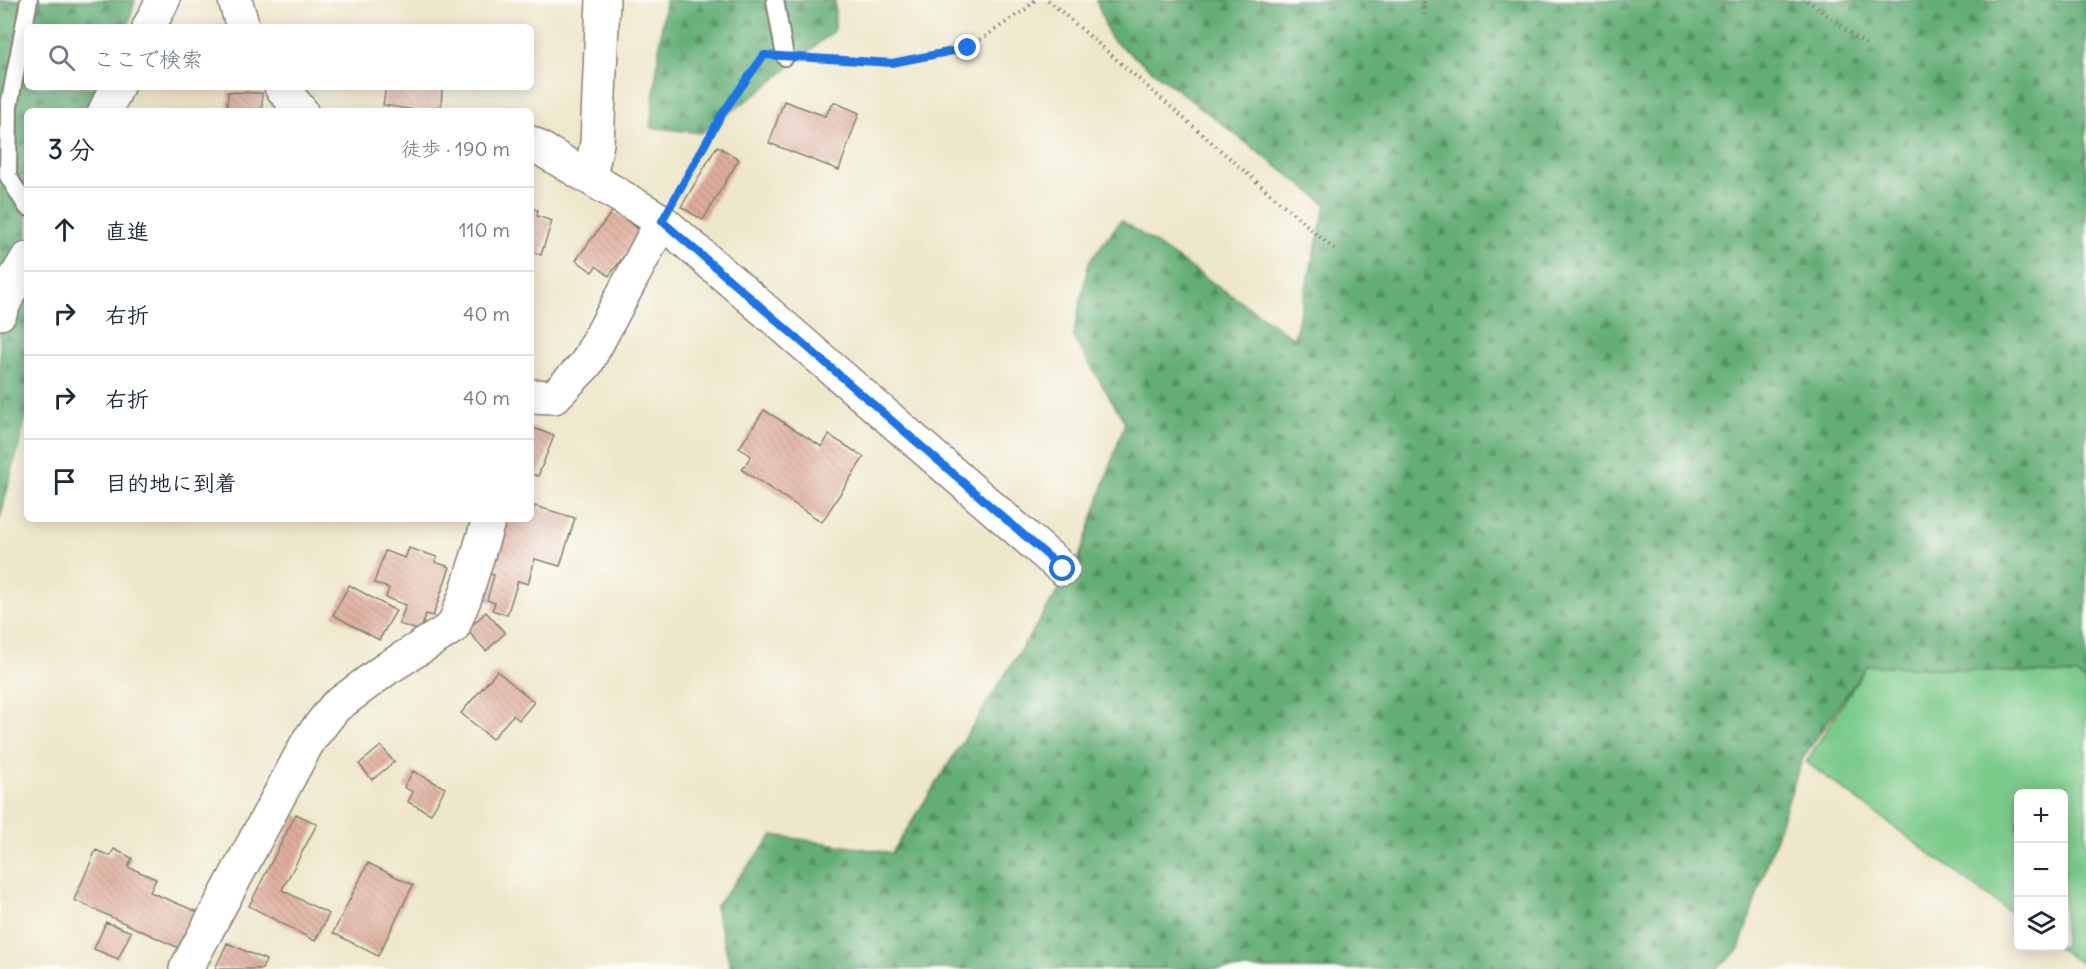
<!DOCTYPE html>
<html lang="ja">
<head>
<meta charset="utf-8">
<style>
	:root { --surface:#fff; --page:#f2f2f3; --text:#1f2937; --muted:#747a83; --line:#e0e1e3 }
	body { margin:0; font-family:Delius,"Klee One",sans-serif; background:var(--page); color:var(--text) }
	.controls { position:absolute; right:18px; bottom:18px; display:grid; overflow:hidden; border-radius:9px; box-shadow:0 3px 15px #0003 }
	.controls button { width:54px; height:54px; display:grid; place-items:center; padding:0; border:0; border-bottom:2px solid var(--line); background:var(--surface); color:var(--text); font:30px sans-serif }
	.stop { position:absolute; width:18px; height:18px; margin:-14px; border:4px solid #1a73e8; border-radius:50%; background:#fff }
	.stop.end { background:#1a73e8; border-color:#fff; box-shadow:0 2px 6px #0008 }
	.list { margin:0; padding:0; list-style:none }
	h2 { display:flex; justify-content:space-between; align-items:center; height:78px; margin:0; padding:0 24px; font-size:26px }
	h2 small { font-size:20px; font-weight:400; color:var(--muted) }
	.list li { display:grid; grid-template-columns:39px 1fr auto; gap:18px; align-items:center; box-sizing:border-box; height:84px; padding:0 24px; border-top:2px solid var(--line) }
	.list b { display:block; font-size:22px; white-space:nowrap }
	.list em { font-size:20px; font-style:normal; color:var(--muted) }
	.icon { flex:none; width:33px; height:33px; fill:none; stroke:currentColor; stroke-width:2; stroke-linecap:round; stroke-linejoin:round }
	.map { position:relative; flex:none; width:2086px; height:969px; overflow:hidden }
	.search { position:absolute; background:var(--surface); box-shadow:0 3px 15px #0003; left:24px; top:24px; width:510px; height:66px; display:flex; align-items:center; gap:15px; box-sizing:border-box; padding:0 21px; border-radius:9px; color:var(--muted); font-size:22px }
	.panel { position:absolute; background:var(--surface); box-shadow:0 3px 15px #0003; left:24px; top:108px; width:510px; height:414px; border-radius:9px }
	.map>svg:first-child { display:block }
	.green { fill:#7aca8a; stroke:#4b7353; stroke-width:1.5 }
	.forest { fill:url(#forest-firs); stroke:#406549; stroke-width:1.5 }
	.building { fill:url(#building-back-hatch) }
	.lines { fill:none; stroke-linecap:round; stroke-linejoin:round }
	.lane-casing { stroke:#858273; stroke-width:20 }
	.street-casing { stroke:#858273; stroke-width:36 }
	.secondary-casing { stroke:#858273; stroke-width:36 }
	.path { stroke:#858273; stroke-width:4; stroke-dasharray:1.5 4.5; stroke-linecap:butt }
	.lane { stroke:#fff; stroke-width:16 }
	.street { stroke:#fff; stroke-width:33 }
	.secondary { stroke:#fff; stroke-width:33 }
	.route { stroke:#1a73e8; stroke-width:8 }
</style>
</head>
<body>
<div class="map">
<svg width="2086" height="969" viewBox="0 0 2086 969">
	<defs>
		<pattern id="forest-firs" width="22" height="20" patternUnits="userSpaceOnUse" patternTransform="scale(1.5)"><rect width="22" height="20" fill="#63ae76"/><path d="M5 1l3.5 6h-7zM16 11l3.5 6h-7z" fill="#518d60"/></pattern>
		<pattern id="building-back-hatch" width="6" height="6" patternUnits="userSpaceOnUse" patternTransform="scale(1.5)"><rect width="6" height="6" fill="#dead9c"/><path d="M-1 5l2 2M0 0l6 6M5-1l2 2" fill="none" stroke="#be9486"/></pattern>
	</defs>
	<rect width="100%" height="100%" fill="#fdfcf7"/>
	<filter id="ink" filterUnits="userSpaceOnUse"><feTurbulence type="fractalNoise" baseFrequency=".0167" numOctaves="2"/><feDisplacementMap in="SourceGraphic" scale="12" xChannelSelector="R" yChannelSelector="G"/><feConvolveMatrix kernelMatrix="1 2 1 2 8 2 1 2 1" color-interpolation-filters="sRGB"/></filter>
	<filter id="wash" filterUnits="userSpaceOnUse"><feTurbulence type="fractalNoise" baseFrequency=".008" numOctaves="4" result="noise"/><feDisplacementMap in="SourceGraphic" scale="24" xChannelSelector="R" yChannelSelector="G"/><feGaussianBlur stdDeviation="1.35" result="paint"/><feColorMatrix in="noise" values="0 0 0 0 0 0 0 0 0 0 0 0 0 0 0 0 0 1.4 0 .05"/><feComposite in="paint" operator="in"/></filter>
	<g filter="url(#wash)">
		<rect width="100%" height="100%" fill="#eee7ca"/>
		<path class="green" d="M 1867,665 L 2077,675 L 2086,682 L 2086,967 L 2057,947 L 2064,946 L 2064,794 L 2018,794 L 2018,918 L 1806,762 Z"/>
		<path class="forest" d="M 0,0 L 135,0 L 128,27 L 27,27 L 27,87 L 112,87 L 106,111 L 27,111 L 27,414 L 0,518 Z
			M 665,0 L 835,0 L 835,30 L 759,92 L 701,133 L 650,127 Z
			M 1096,0 L 2086,0 L 2086,682 L 2077,675 L 1867,665 L 1802,759 L 1739,949 L 1717,969 L 731,969 L 715,907 L 773,835 L 892,853 L 1079,558 L 1125,422 L 1073,337 L 1089,262 L 1121,220 L 1294,338 L 1326,204 L 1110,38 Z"/>
		<g id="blocks">
			<path class="building" d="M 386,87 L 442,87 L 441,111 L 421,111 L 383,105 Z
				M 228,92 L 262,93 L 262,111 L 227,111 Z
				M 784,101 L 825,116 L 834,102 L 859,113 L 839,170 L 769,143 Z
				M 717,146 L 739,159 L 703,220 L 681,207 Z
				M 531,208 L 538,210 L 537,216 L 552,221 L 541,255 L 531,251 Z
				M 613,210 L 642,232 L 609,276 L 596,266 L 592,272 L 576,260 Z
				M 764,410 L 822,447 L 829,435 L 864,457 L 822,522 L 742,470 L 751,456 L 739,448 Z
				M 531,427 L 554,436 L 538,476 L 531,474 Z
				M 535,506 L 575,518 L 560,566 L 535,559 L 528,584 L 518,581 L 507,615 L 492,610 L 495,603 L 487,600 L 494,575 L 486,573 L 502,519 L 531,519 L 531,513 Z
				M 409,548 L 437,557 L 435,562 L 450,567 L 433,616 L 426,614 L 421,631 L 399,624 L 406,605 L 386,598 L 389,588 L 374,583 L 385,551 L 405,558 Z
				M 349,585 L 396,611 L 379,640 L 333,615 Z
				M 486,612 L 505,633 L 486,651 L 467,630 Z
				M 497,671 L 534,702 L 519,720 L 513,715 L 492,739 L 461,713 Z
				M 381,746 L 394,762 L 372,780 L 359,764 Z
				M 413,771 L 445,788 L 431,814 L 408,802 L 413,792 L 404,787 Z
				M 296,814 L 317,824 L 282,890 L 329,914 L 315,941 L 249,906 Z
				M 114,849 L 132,858 L 128,867 L 156,879 L 150,892 L 200,913 L 183,950 L 74,900 L 96,850 L 110,856 Z
				M 368,863 L 413,885 L 378,956 L 333,933 Z
				M 106,922 L 131,932 L 118,959 L 94,949 Z
				M 227,943 L 266,960 L 262,969 L 215,969 Z"/>
		</g>
	</g>
	<g filter="url(#ink)">
		<use href="#blocks" fill-opacity="0" stroke="#858273" stroke-width="1.5"/>
		<g class="lines">
			<defs>
				<path id="lane" d="M 775,0 L 785,57
					M 27,207 L 8,176 L 9,106 L 29,0"/>
				<path id="street" d="M 235,0 L 243,27
					M 281,87 L 301,111
					M 531,143 L 662,221
					M 590,177 L 597,143 L 603,0
					M 531,396 L 554,397 L 586,364 L 662,221 L 1063,569
					M 186,969 L 309,740 L 335,707 L 386,669 L 453,627 L 465,597 L 489,519"/>
				<path id="secondary" d="M 149,27 L 163,0
					M 105,111 L 117,87
					M 0,313 L 15,279 L 27,259"/>
			</defs>
			<use href="#lane" class="lane-casing"/>
			<use href="#street" class="street-casing"/>
			<use href="#secondary" class="secondary-casing"/>
			<path class="path" d="M 1048,0 L 1334,249
				M 1807,0 L 1867,46
				M 1424,15 L 1424,0
				M 810,58 L 892,63 L 968,48 L 1026,9 L 1035,0
				M 678,191 L 722,114 L 760,61"/>
			<use href="#lane" class="lane"/>
			<use href="#street" class="street"/>
			<use href="#secondary" class="secondary"/>
		</g>
	</g>
	<g class="lines" filter="url(#ink)">
		<path class="route" d="M 968,48 L 892,63 L 764,55 L 722,114 L 662,221 L 1063,569"/>
	</g>
</svg>
<div class="controls">
<button>+</button>
<button>−</button>
<button><svg class="icon" aria-label="layers" viewBox="0 0 24 24"><path d="M12 4l9 5-9 5-9-5zM3 14l9 5 9-5"/></svg></button>
</div>
<div class="stop" style="left:1063px;top:569px"></div>
<div class="stop end" style="left:968px;top:48px"></div>
<div class="search"><svg class="icon" aria-label="search" viewBox="0 0 24 24"><circle cx="10" cy="10" r="6"/><path d="M15 15l6 6"/></svg>ここで検索</div>
<section class="panel">
<h2>3 分<small>徒歩 · 190 m</small></h2>
<ul class="list">
<li><svg class="icon" aria-label="ahead" viewBox="0 0 24 24"><path d="M12 20V5M6 11l6-6 6 6"/></svg><div><b>直進</b></div><em>110 m</em></li>
<li><svg class="icon" aria-label="right" viewBox="0 0 24 24"><path d="M7 20v-9h11M14 6l5 5-5 5"/></svg><div><b>右折</b></div><em>40 m</em></li>
<li><svg class="icon" aria-label="right" viewBox="0 0 24 24"><path d="M7 20v-9h11M14 6l5 5-5 5"/></svg><div><b>右折</b></div><em>40 m</em></li>
<li><svg class="icon" aria-label="arrive" viewBox="0 0 24 24"><path d="M6 21V4h12l-3 4 3 4H6"/></svg><div><b>目的地に到着</b></div></li>
</ul>
</section>
</div>
</body>
</html>
